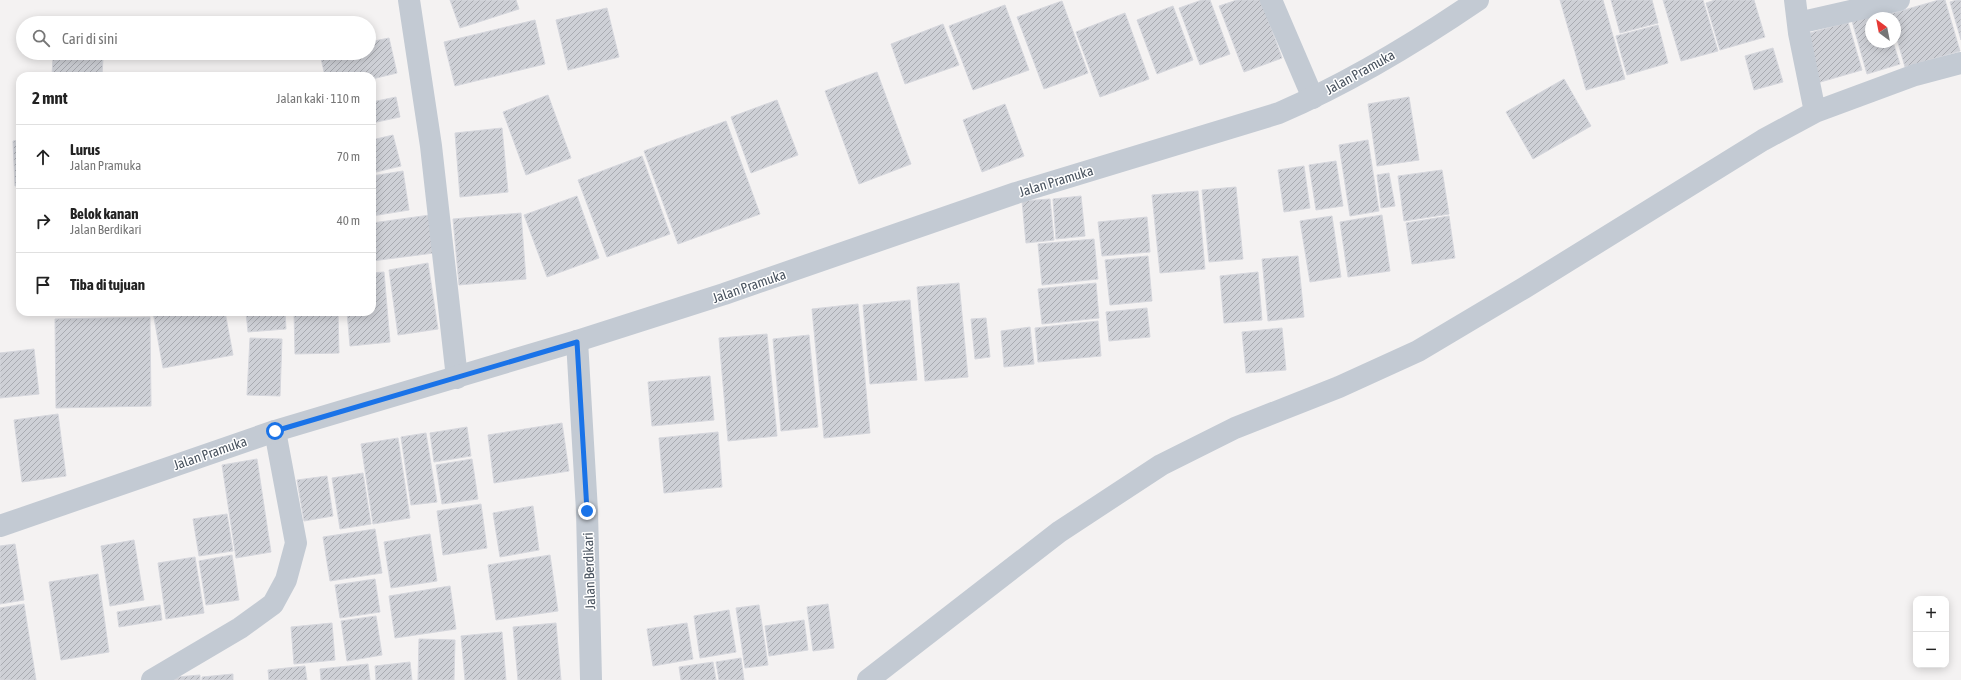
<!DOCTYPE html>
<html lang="id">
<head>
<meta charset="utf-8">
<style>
	:root { --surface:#fff; --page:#f2f2f2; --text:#222; --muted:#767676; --line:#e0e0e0 }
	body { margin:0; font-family:"Asap Condensed",sans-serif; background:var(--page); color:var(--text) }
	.controls { position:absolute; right:12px; bottom:12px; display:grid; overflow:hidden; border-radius:8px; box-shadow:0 2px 10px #0003 }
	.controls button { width:36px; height:36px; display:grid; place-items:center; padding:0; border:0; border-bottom:1px solid var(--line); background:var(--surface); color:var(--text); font:20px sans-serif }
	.compass { position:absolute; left:1865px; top:12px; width:36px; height:36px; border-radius:50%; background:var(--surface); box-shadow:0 2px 10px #0003; rotate:328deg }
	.stop { position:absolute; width:12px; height:12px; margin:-9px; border:3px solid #1a73e8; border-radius:50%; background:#fff }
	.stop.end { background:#1a73e8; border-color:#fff; box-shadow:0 1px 4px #0008 }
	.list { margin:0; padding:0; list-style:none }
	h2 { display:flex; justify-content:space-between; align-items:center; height:52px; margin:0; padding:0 16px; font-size:17px }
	h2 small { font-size:13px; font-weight:400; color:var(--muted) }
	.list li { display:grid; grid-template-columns:26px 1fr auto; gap:12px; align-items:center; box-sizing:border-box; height:64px; padding:0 16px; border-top:1px solid var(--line) }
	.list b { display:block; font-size:15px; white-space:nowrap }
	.list p { margin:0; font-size:13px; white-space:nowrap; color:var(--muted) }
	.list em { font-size:13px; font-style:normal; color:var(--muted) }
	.icon { flex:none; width:22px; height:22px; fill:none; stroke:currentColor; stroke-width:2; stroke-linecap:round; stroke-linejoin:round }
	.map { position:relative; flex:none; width:1961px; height:680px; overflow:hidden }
	.search { position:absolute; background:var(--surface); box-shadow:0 2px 10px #0003; left:16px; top:16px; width:360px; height:44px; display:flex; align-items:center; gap:10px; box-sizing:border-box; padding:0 14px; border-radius:22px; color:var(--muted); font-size:15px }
	.panel { position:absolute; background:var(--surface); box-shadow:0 2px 10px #0003; left:16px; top:72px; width:360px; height:244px; border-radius:12px }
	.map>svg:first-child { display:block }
	.building { fill:url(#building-hatch); stroke:#d6d7dd }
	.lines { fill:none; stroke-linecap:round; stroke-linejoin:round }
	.minor { stroke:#c3cad3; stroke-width:22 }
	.tertiary { stroke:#c3cad3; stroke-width:22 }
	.route { stroke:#1a73e8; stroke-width:5 }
	.labels { text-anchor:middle; stroke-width:3; stroke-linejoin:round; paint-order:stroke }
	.street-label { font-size:14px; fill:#49535f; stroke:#fff }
</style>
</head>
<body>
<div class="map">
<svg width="1961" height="680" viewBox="0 0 1961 680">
	<defs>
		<pattern id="building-hatch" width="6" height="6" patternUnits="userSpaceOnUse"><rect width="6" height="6" fill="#ced0d6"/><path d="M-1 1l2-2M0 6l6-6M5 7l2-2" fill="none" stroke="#a9abb1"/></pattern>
	</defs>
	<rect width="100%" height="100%" fill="#f4f2f2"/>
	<path class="building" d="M 450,0 L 516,0 L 519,9 L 460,28 Z
		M 1202,0 L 1210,0 L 1230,54 L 1200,65 L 1179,8 Z
		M 1237,0 L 1261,0 L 1282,58 L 1244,72 L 1219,6 Z
		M 1560,0 L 1603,0 L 1625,79 L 1586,90 Z
		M 1611,0 L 1652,0 L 1658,23 L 1620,33 Z
		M 1663,0 L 1703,0 L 1718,51 L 1681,61 Z
		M 1715,0 L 1754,0 L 1765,37 L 1720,50 L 1706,3 Z
		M 1939,0 L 1945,0 L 1960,51 L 1905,67 L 1895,32 L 1895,18 L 1891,18 L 1890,14 Z
		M 1957,0 L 1961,0 L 1961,40 L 1950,2 Z
		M 1062,1 L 1088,73 L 1044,89 L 1017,17 Z
		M 1005,5 L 1029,70 L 973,90 L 949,26 Z
		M 1173,6 L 1193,60 L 1157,74 L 1137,20 Z
		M 607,8 L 619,57 L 568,70 L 556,20 Z
		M 1885,12 L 1887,18 L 1871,18 L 1871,42 L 1893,42 L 1900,64 L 1867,74 L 1852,21 Z
		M 1125,13 L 1149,79 L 1100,97 L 1076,32 Z
		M 535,20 L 545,64 L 455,86 L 444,42 Z
		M 1848,22 L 1862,70 L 1817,83 L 1803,35 Z
		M 943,24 L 959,65 L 905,84 L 891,44 Z
		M 1658,25 L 1668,63 L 1627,75 L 1616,36 Z
		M 389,38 L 397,73 L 372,79 L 372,76 L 325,76 L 320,54 L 369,53 L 369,42 Z
		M 1773,48 L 1783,82 L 1754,90 L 1745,56 Z
		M 53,57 L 103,58 L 102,76 L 52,76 Z
		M 877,72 L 911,164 L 859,184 L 825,91 Z
		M 1564,79 L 1591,126 L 1533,159 L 1506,112 Z
		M 548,95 L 571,158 L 526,175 L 503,112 Z
		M 396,97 L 400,117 L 372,123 L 372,102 Z
		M 1409,97 L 1419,160 L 1377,166 L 1368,104 Z
		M 777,100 L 798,155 L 751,173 L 731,117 Z
		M 1005,104 L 1024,156 L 982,172 L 963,120 Z
		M 726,121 L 760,214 L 678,244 L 644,151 Z
		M 502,128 L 508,192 L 460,197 L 455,133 Z
		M 393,135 L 401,166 L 372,173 L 372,140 Z
		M 20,140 L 20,185 L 15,186 L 13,141 Z
		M 1368,140 L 1379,211 L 1350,216 L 1339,145 Z
		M 642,156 L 670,234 L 607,257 L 578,180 Z
		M 1336,161 L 1343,206 L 1316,210 L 1309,165 Z
		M 1304,166 L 1310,208 L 1284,212 L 1278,170 Z
		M 1442,170 L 1449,214 L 1404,221 L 1398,176 Z
		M 403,171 L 409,210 L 372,216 L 372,176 Z
		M 1389,173 L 1395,206 L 1381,208 L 1377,175 Z
		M 1236,187 L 1243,259 L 1209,262 L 1202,190 Z
		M 1198,191 L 1205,269 L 1160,273 L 1152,195 Z
		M 577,196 L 599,258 L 547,277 L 524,215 Z
		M 1081,196 L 1085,236 L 1056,239 L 1053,199 Z
		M 1050,199 L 1054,240 L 1026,243 L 1022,201 Z
		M 521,213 L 526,279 L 459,285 L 453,219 Z
		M 430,215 L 434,253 L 372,261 L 372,223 Z
		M 1382,215 L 1390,271 L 1348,277 L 1340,222 Z
		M 1332,216 L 1341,277 L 1310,282 L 1300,221 Z
		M 1449,216 L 1455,258 L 1412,264 L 1406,223 Z
		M 1147,217 L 1150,252 L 1102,256 L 1098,222 Z
		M 1094,239 L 1098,279 L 1042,285 L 1038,244 Z
		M 1148,256 L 1152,301 L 1110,305 L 1105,260 Z
		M 1298,256 L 1304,317 L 1268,321 L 1262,259 Z
		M 428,263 L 438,329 L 398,335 L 389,270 Z
		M 384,272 L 390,342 L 350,346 L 347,312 L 372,312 L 372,273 Z
		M 1258,272 L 1262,320 L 1224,323 L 1220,276 Z
		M 959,283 L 968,377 L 925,381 L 917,287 Z
		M 1096,283 L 1099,318 L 1042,324 L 1038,289 Z
		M 910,300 L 917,380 L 870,384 L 863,305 Z
		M 858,304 L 870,433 L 824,438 L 812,309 Z
		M 1147,308 L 1150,337 L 1109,341 L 1106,312 Z
		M 153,312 L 225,312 L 233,355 L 163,368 Z
		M 246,312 L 285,312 L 286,329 L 248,332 Z
		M 294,312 L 338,312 L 339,353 L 295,354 Z
		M 150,317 L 151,406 L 56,408 L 55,319 Z
		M 986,318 L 990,357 L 975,359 L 971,319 Z
		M 1098,321 L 1101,356 L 1038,362 L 1035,328 Z
		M 1030,327 L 1034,364 L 1004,367 L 1001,331 Z
		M 1282,328 L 1286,370 L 1246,373 L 1242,332 Z
		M 767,334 L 777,436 L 728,441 L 719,338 Z
		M 809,335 L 818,427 L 781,431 L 773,339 Z
		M 250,338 L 282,339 L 280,396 L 247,395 Z
		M 34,349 L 39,394 L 0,398 L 0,353 Z
		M 710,376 L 714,420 L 652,426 L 648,382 Z
		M 58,414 L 66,476 L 22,482 L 14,420 Z
		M 562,423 L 569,471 L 494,483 L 488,435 Z
		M 467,427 L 471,456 L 434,462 L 430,433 Z
		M 718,432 L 722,487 L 664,493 L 659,438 Z
		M 426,433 L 437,502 L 411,505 L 401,437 Z
		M 398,438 L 410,518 L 373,524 L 361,444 Z
		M 257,459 L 271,552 L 236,558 L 222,465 Z
		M 472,459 L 478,499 L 442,504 L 436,465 Z
		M 363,473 L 371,524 L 340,529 L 332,478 Z
		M 327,476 L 333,516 L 304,521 L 297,480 Z
		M 481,504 L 487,548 L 443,555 L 437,511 Z
		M 533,506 L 539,550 L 500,557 L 493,513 Z
		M 227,514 L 233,551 L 199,556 L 193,519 Z
		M 375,529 L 382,573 L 330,581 L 323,537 Z
		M 430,534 L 437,581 L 391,588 L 384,542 Z
		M 134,540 L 144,600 L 110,606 L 101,546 Z
		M 15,544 L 24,600 L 0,604 L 0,546 Z
		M 232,555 L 239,600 L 206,605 L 199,561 Z
		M 550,555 L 558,611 L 496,620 L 488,565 Z
		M 195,557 L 204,613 L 166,619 L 158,563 Z
		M 98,574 L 109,652 L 61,660 L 49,582 Z
		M 375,579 L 380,612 L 340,618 L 335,585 Z
		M 450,586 L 456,629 L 395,638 L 389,596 Z
		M 24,604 L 36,680 L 0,680 L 0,608 Z
		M 828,604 L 834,648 L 813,651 L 807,607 Z
		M 160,605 L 162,620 L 119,627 L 117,612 Z
		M 759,605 L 768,665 L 745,668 L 736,608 Z
		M 729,610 L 736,652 L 700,658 L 694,616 Z
		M 376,616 L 382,655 L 347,661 L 341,621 Z
		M 804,620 L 808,650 L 769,656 L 765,626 Z
		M 332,623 L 335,660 L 294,664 L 291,627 Z
		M 556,623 L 561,680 L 518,680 L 513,627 Z
		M 687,623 L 693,659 L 653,666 L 647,629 Z
		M 502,632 L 506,680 L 465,680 L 461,636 Z
		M 419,639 L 455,640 L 454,680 L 418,680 Z
		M 741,658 L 744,680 L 719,680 L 716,662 Z
		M 410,662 L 412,680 L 376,680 L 375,666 Z
		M 713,662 L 716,680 L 681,680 L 679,667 Z
		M 368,664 L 370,680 L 321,680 L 320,669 Z
		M 305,666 L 307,680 L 269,680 L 268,670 Z
		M 233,674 L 233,680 L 202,680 L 202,677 Z
		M 200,675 L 200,680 L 167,680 L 166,678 Z"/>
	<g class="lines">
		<path class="minor" d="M 409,0 L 431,146 L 457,378
			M 1271,0 L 1313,98
			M 1795,0 L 1799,33 L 1815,112
			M 1798,23 L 1899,0
			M 577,341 L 587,511 L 591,680
			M 152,680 L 240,628 L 273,604 L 286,580 L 296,543 L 275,431
			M 868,680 L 1059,532 L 1161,465 L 1235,428 L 1339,387 L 1418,351 L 1524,288 L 1763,140 L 1815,112 L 1915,75 L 1961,63"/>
		<path class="tertiary" d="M 0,526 L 275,431 L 577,341 L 724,294 L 1016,193 L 1279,113 C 1349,83 1415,43 1478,0"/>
	</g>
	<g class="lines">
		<path class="route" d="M 275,431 L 577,342 L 587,511"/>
	</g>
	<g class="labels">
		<g class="street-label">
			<text transform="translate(1360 72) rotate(-29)" y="5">Jalan Pramuka</text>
			<text transform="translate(1056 181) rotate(-17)" y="5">Jalan Pramuka</text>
			<text transform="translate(749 286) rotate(-19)" y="5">Jalan Pramuka</text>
			<text transform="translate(210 453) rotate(-19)" y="5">Jalan Pramuka</text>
			<text transform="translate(589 571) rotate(-92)" y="5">Jalan Berdikari</text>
		</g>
	</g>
</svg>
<div class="controls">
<button>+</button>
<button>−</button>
</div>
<svg class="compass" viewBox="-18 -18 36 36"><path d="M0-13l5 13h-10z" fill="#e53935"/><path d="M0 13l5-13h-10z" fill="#767676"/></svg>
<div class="stop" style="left:275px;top:431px"></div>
<div class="stop end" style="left:587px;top:511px"></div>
<div class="search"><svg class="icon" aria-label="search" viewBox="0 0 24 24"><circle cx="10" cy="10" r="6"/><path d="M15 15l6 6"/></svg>Cari di sini</div>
<section class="panel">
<h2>2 mnt<small>Jalan kaki · 110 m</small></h2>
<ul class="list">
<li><svg class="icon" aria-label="ahead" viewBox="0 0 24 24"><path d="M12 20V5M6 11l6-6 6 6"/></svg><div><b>Lurus</b><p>Jalan Pramuka</p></div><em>70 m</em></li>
<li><svg class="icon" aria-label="right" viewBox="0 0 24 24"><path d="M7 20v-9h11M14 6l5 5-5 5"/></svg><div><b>Belok kanan</b><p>Jalan Berdikari</p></div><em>40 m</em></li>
<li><svg class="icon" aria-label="arrive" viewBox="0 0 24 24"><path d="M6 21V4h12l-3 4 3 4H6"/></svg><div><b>Tiba di tujuan</b></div></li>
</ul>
</section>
</div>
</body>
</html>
